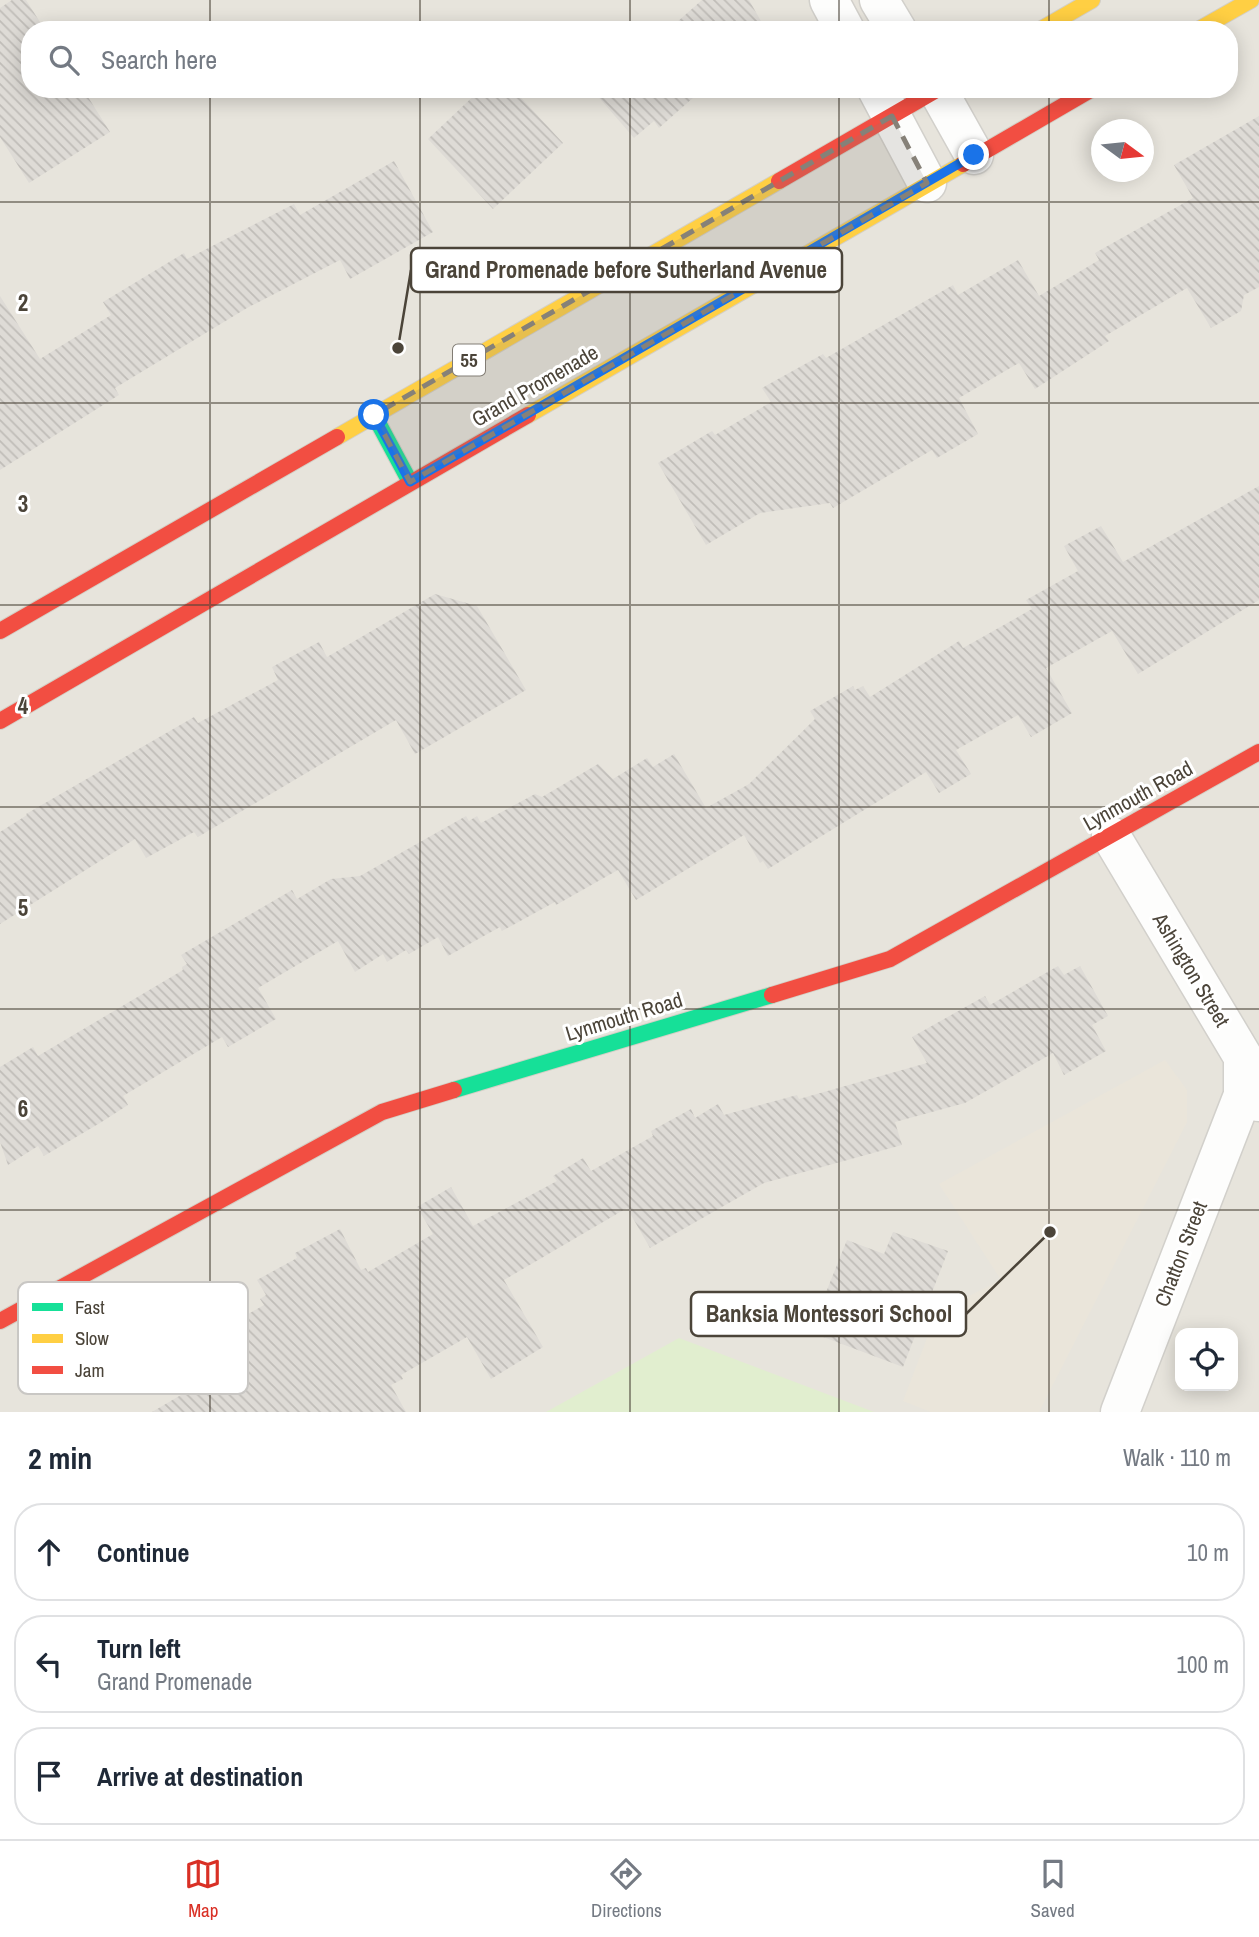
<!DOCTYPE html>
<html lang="en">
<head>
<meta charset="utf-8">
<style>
	:root { --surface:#fff; --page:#f2f2f3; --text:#1f2937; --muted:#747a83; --line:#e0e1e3; --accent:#d93025 }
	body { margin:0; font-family:"Archivo Narrow",sans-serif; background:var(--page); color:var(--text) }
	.controls { position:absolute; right:21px; bottom:21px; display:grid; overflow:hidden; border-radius:14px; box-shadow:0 4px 18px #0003 }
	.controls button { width:63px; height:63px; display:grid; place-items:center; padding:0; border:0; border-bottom:2px solid var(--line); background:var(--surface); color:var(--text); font:35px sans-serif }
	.compass { position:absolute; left:1091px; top:119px; width:63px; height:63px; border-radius:50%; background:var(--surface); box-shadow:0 4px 18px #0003; rotate:105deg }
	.stop { position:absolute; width:21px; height:21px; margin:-16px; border:5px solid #1a73e8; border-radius:50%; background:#fff }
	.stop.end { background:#1a73e8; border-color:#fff; box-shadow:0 2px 7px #0008 }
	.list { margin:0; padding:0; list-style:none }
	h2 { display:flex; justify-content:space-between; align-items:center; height:91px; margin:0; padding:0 28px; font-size:30px }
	h2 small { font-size:23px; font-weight:400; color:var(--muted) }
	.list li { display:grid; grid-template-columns:46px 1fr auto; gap:21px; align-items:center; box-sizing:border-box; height:98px; margin:0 14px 14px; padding:0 14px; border:2px solid var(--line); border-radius:28px }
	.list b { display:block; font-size:26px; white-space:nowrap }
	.list p { margin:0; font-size:23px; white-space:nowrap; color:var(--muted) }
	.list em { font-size:23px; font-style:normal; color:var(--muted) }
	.icon { flex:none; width:38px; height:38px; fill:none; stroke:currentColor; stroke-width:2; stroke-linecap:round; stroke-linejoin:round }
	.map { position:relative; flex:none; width:1259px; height:1412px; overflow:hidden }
	.search { position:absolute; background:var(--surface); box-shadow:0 4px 18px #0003; left:21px; right:21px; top:21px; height:77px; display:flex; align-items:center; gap:18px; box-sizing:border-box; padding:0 24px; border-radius:28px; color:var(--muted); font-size:26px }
	.sheet { height:427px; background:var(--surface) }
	nav { display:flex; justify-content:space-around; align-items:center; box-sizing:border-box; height:98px; border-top:2px solid var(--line); background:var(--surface); font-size:19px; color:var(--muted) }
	nav a { display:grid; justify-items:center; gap:4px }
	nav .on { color:var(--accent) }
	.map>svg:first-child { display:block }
	.residential { fill:#e7e4dc; fill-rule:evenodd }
	.education { fill:#eae5da }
	.green { fill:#e1eecf }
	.building { fill:url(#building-back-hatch) }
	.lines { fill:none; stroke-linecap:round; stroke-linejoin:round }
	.street-casing { stroke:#d2d0cb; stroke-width:41 }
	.fast-casing { stroke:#d3cfc5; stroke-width:18 }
	.slow-casing { stroke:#d3cfc5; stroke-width:18 }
	.jam-casing { stroke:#d3cfc5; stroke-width:18 }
	.street { stroke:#fdfdfc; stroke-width:38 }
	.fast { stroke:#16e098; stroke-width:16 }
	.slow { stroke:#ffcf43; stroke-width:16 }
	.jam { stroke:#f24e42; stroke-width:16 }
	.route { stroke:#1a73e8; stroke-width:9 }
	.marked { fill:#868178; fill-opacity:0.2; stroke:#868178; stroke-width:5; stroke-dasharray:14 9; stroke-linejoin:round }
	.grid { fill:none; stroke:#4b4439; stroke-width:2; stroke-opacity:0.55 }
	.labels { text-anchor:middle; stroke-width:6; stroke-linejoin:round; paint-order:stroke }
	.shield { fill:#fff; stroke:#817c74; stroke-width:2 }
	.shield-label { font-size:19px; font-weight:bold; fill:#4b4439 }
	.street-label { font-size:21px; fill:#4b4439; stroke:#fff }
	.key { fill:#fff; stroke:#c9c7c4; stroke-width:2 }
	.key-label { font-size:19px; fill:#4b4439 }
	.grid-label { font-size:23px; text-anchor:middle; font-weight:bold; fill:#4b4439; stroke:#fff; stroke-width:6; stroke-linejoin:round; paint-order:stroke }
	.leader { fill:none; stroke:#4b4439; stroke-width:2.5 }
	.callout-dot { fill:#4b4439; stroke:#fff; stroke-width:2.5 }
	.callout { fill:#fff; stroke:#4b4439; stroke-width:2.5 }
	.callout-label { font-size:23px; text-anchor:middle; font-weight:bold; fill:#4b4439 }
</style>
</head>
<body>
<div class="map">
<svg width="1259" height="1412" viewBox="0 0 1259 1412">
	<defs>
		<pattern id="building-back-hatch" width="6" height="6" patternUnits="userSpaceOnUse" patternTransform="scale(1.75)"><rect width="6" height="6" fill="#dedbd6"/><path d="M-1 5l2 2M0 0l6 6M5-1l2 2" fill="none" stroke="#c0bdb8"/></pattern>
	</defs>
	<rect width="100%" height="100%" fill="#f4f2ee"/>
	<path class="residential" d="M 0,0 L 1259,0 L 1259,1412 L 0,1412 ZM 30,30 L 1229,30 L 1229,89 L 30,89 ZM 1102,130 L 1144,130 L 1144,172 L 1102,172 ZM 1180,1333 L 1233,1333 L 1233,1386 L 1180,1386 Z"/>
	<path class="education" d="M 1165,1060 L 1187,1090 L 1187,1122 L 1039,1412 L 931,1412 L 903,1401 L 937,1312 L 1001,1280 L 939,1184 Z"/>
	<path class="green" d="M 679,1338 L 874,1412 L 546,1412 Z"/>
	<path class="building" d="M 12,0 L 26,0 L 45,30 L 30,30 L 30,89 L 83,89 L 110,132 L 29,183 L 0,137 L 0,8 Z
		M 702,0 L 749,0 L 766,30 L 668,30 Z
		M 481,89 L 513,89 L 563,143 L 493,209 L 428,139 Z
		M 600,89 L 703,89 L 659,128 L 654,121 L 634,138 L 595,93 Z
		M 1259,116 L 1259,287 L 1244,295 L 1241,311 L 1211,328 L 1187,288 L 1105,336 L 1109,341 L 1035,389 L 1019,363 L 959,398 L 978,434 L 937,458 L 932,450 L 833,508 L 830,503 L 760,513 L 706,545 L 658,463 L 712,431 L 715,435 L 771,402 L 762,388 L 823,354 L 826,358 L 953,285 L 958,295 L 1018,260 L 1039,296 L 1099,260 L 1095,253 L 1193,198 L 1174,165 Z
		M 394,161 L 433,232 L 350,279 L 340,260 L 247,308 L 115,388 L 119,395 L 0,470 L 0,296 L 40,359 L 111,315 L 103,302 L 184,253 L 187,259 L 294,204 L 300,215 Z
		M 1259,486 L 1259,600 L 1138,674 L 1112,631 L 1046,668 L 1072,713 L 1031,737 L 1018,715 L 956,750 L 971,774 L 939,793 L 926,772 L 768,869 L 763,861 L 760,863 L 744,835 L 636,900 L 618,870 L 556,905 L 555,902 L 502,931 L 500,927 L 448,956 L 438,937 L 409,954 L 406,950 L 387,962 L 383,954 L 355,972 L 338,941 L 258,988 L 276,1019 L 228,1047 L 222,1037 L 123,1096 L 128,1105 L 100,1123 L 44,1156 L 38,1146 L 8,1165 L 0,1142 L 0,1067 L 33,1047 L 38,1056 L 183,970 L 182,967 L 187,964 L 181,955 L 292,890 L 297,899 L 331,879 L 360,876 L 466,816 L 469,821 L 477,816 L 481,823 L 535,794 L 542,797 L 598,764 L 613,779 L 647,758 L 653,767 L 674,754 L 706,808 L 749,784 L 815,719 L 810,711 L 853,686 L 855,690 L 863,686 L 870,697 L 959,641 L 963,648 L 1032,609 L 1026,600 L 1078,571 L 1064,546 L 1101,526 L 1123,562 Z
		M 435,594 L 477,606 L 526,690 L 415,754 L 396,720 L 198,837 L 194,832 L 146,858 L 135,839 L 0,924 L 0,832 L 27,815 L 26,814 L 194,717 L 198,723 L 278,680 L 272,667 L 319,642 L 327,657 Z
		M 1058,966 L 1064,975 L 1080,966 L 1108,1016 L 1092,1025 L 1106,1051 L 1064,1075 L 1053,1053 L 965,1103 L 895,1122 L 902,1145 L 764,1183 L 650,1248 L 627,1208 L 504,1280 L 543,1347 L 491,1379 L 467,1337 L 401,1375 L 403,1379 L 391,1385 L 406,1412 L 152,1412 L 237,1362 L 219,1331 L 264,1305 L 260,1299 L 266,1295 L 257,1280 L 297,1258 L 295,1253 L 340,1229 L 361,1270 L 366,1268 L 368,1272 L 433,1234 L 417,1207 L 451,1187 L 473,1226 L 557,1181 L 553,1176 L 583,1158 L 591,1171 L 653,1136 L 651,1131 L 691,1109 L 695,1118 L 718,1104 L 724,1115 L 797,1095 L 799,1099 L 927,1063 L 912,1037 L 985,996 L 990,1005 Z
		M 893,1232 L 948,1251 L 903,1367 L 810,1332 L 847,1240 L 884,1254 Z"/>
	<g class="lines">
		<defs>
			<path id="street" d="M 829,0 L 845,30
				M 879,0 L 897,30
				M 877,89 L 927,183
				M 937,89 L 974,155
				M 1111,836 L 1243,1057 L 1243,1095 L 1259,1102
				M 1120,1412 L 1243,1095"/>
			<path id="fast" d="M 374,415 L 410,482
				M 454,1090 L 772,995"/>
			<path id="slow" d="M 1040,30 L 1092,0
				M 1198,30 L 1251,0
				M 528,415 L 963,164
				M 337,437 L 779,181"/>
			<path id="jam" d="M 963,164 L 1092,89
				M 779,181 L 938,89
				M 0,631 L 337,437
				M 0,721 L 528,415
				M 772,995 L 890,959 L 1259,752
				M 0,1321 L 382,1112 L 454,1090"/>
		</defs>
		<use href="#street" class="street-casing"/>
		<use href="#fast" class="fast-casing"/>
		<use href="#slow" class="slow-casing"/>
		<use href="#jam" class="jam-casing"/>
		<use href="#street" class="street"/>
		<use href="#fast" class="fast"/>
		<use href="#slow" class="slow"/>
		<use href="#jam" class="jam"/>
	</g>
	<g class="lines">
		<path class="route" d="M 374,415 L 410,482 L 974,155"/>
	</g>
	<path class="marked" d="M 892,116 L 927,183 L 410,482 L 374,415 Z"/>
	<path class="grid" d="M 210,0 L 210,30M 420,0 L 420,30M 630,0 L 630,30M 839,0 L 839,30M 1049,0 L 1049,30M 210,89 L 210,1412M 420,89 L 420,1412M 630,89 L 630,1412M 839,89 L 839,1412M 1049,89 L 1049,1412M 0,202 L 1259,202M 0,403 L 1259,403M 0,605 L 1259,605M 0,807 L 1259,807M 0,1009 L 1259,1009M 0,1210 L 1259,1210"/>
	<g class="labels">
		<rect class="shield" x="453" y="344.5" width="32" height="31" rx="5"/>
		<g class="shield-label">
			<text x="469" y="367">55</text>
		</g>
		<g class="street-label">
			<text transform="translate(535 386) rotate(-30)" y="7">Grand Promenade</text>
			<text transform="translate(1138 796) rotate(-29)" y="7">Lynmouth Road</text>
			<text transform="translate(1191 970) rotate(59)" y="7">Ashington Street</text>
			<text transform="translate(624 1017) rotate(-17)" y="7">Lynmouth Road</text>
			<text transform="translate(1181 1254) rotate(-69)" y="7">Chatton Street</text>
		</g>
	</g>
	<rect x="18" y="1282" width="230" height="112" rx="10" class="key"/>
	<rect x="32" y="1303" width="31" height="8" fill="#16e098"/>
	<rect x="32" y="1334" width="31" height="9" fill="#ffcf43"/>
	<rect x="32" y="1366" width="31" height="8" fill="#f24e42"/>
	<g class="key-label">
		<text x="75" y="1314">Fast</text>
		<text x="75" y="1345">Slow</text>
		<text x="75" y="1377">Jam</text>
	</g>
	<g class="grid-label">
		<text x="23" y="311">2</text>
		<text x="23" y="512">3</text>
		<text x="23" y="714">4</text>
		<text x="23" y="916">5</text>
		<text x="23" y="1117">6</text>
	</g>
	<path class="leader" d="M398 348L411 270M1050 1232L966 1314"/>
	<g class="callout-dot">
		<circle cx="398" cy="348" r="7"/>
		<circle cx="1050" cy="1232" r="7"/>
	</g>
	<g class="callout">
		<rect x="411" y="248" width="431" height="44" rx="7"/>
		<rect x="691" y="1292" width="275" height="44" rx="7"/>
	</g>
	<g class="callout-label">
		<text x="626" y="278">Grand Promenade before Sutherland Avenue</text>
		<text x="829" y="1322">Banksia Montessori School</text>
	</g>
</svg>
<div class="controls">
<button><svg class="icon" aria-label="locate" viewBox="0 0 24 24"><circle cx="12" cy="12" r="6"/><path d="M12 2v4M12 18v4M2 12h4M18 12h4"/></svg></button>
</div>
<svg class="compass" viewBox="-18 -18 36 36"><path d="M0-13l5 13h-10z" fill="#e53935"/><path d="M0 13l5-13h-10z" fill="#747a83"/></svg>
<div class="stop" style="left:374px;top:415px"></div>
<div class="stop end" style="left:974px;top:155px"></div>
<div class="search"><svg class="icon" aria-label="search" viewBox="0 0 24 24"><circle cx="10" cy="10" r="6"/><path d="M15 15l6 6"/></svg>Search here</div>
</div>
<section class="sheet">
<h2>2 min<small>Walk · 110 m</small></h2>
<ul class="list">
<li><svg class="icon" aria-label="ahead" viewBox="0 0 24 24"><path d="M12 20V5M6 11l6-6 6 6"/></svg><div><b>Continue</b></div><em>10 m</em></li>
<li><svg class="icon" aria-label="left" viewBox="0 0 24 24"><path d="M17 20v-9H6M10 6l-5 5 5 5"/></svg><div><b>Turn left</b><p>Grand Promenade</p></div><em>100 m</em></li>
<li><svg class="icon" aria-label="arrive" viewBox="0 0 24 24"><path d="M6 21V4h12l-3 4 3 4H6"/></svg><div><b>Arrive at destination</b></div></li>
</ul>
</section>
<nav>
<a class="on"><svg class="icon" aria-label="map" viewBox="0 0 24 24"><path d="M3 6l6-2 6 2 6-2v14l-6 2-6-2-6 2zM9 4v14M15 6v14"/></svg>Map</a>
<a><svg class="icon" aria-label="directions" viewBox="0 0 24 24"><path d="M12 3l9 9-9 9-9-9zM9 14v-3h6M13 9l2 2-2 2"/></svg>Directions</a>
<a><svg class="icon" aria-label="saved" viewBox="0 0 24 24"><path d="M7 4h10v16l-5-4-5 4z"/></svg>Saved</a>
</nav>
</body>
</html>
